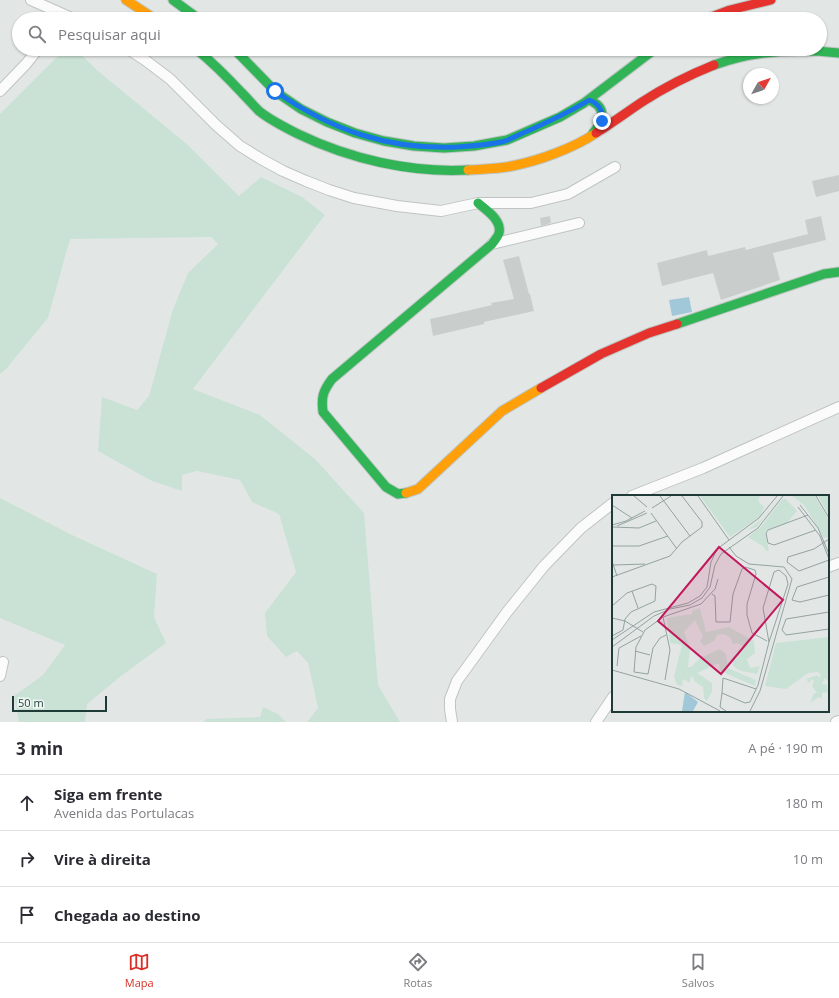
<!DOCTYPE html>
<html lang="pt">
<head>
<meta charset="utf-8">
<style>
	:root { --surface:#fff; --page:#f2f2f3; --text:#2b2b33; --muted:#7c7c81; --line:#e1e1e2; --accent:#d93025 }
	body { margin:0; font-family:"Open Sans",sans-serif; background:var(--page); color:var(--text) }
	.compass { position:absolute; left:743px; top:68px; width:36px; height:36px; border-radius:50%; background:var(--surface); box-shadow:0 1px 3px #0004; rotate:50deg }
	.scale { position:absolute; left:12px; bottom:10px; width:95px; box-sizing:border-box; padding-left:4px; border:2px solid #1f3b37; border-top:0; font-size:11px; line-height:14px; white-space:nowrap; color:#1f3b37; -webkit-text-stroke:3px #eff7f4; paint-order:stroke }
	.stop { position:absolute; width:12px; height:12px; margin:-9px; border:3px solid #1a73e8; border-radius:50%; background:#fff }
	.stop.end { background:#1a73e8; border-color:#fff; box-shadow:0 1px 4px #0008 }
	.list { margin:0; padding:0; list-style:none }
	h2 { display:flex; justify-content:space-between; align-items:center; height:52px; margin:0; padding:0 16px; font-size:17px }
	h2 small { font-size:13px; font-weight:400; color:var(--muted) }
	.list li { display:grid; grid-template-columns:26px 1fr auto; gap:12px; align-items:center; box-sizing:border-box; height:56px; padding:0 16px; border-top:1px solid var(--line) }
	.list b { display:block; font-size:15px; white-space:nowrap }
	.list p { margin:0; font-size:13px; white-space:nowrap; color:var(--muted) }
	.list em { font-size:13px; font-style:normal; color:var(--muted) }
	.icon { flex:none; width:22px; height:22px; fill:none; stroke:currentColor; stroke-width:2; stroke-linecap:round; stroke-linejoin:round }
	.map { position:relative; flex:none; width:839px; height:722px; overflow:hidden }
	.search { position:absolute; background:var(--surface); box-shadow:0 1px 3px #0004; left:12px; right:12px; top:12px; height:44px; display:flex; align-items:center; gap:10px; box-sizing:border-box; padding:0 14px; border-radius:22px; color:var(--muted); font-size:15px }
	.sheet { height:220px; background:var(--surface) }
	nav { display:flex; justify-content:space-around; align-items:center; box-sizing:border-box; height:56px; border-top:1px solid var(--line); background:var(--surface); font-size:11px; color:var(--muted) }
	nav a { display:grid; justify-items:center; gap:2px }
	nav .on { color:var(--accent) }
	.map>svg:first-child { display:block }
	.green { fill:#cae2d5 }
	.water { fill:#a0c8d8 }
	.building { fill:#c9cecd }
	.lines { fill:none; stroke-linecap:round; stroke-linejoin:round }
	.street-casing { stroke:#bfc4c3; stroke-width:12 }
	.fast-casing { stroke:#bdc5c3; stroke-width:11 }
	.slow-casing { stroke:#bdc5c3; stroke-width:11 }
	.jam-casing { stroke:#bdc5c3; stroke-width:11 }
	.street { stroke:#fbfbfb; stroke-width:10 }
	.fast { stroke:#30b455; stroke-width:9 }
	.slow { stroke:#ff9f0a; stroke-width:9 }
	.jam { stroke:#e5322d; stroke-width:9 }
	.route { stroke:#1a73e8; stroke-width:5 }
	.inset-road { fill:none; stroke:#94a2a0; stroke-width:1 }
	.view { fill:#c2185b; fill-opacity:0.15; stroke:#c2185b; stroke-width:2 }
	.inset-edge { fill:none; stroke:#1f3b37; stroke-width:2 }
</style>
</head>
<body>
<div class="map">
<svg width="839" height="722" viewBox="0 0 839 722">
	<rect width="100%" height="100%" fill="#e2e7e6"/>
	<path class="green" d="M 65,49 L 75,49 L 98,71 L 188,145 L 239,196 L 261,177 L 302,197 L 325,215 L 193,389 L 260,415 L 315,459 L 364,513 L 378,685 L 400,722 L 307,722 L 318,708 L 308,663 L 297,651 L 286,657 L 267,636 L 265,613 L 296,572 L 279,514 L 252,502 L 240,480 L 197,471 L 182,475 L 182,491 L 152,481 L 98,451 L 102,397 L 137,410 L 149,396 L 173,309 L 188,273 L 218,244 L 211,237 L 70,239 L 48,318 L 6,369 L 0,374 L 0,114 Z
		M 0,498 L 72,535 L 157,574 L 154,617 L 166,643 L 121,676 L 87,704 L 85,722 L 19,722 L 14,696 L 43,675 L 65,645 L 0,618 Z
		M 263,707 L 278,714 L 286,722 L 203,722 L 207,719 L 260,717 Z"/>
	<path class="water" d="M 689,297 L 692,312 L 672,316 L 669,300 Z"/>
	<path class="building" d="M 839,175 L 839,191 L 816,197 L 812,181 Z
		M 550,216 L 551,223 L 541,226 L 540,218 Z
		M 821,216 L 826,240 L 773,253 L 780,280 L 721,300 L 713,273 L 662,286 L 657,263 L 707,250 L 708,256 L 745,247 L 746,250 L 808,234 L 805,220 Z
		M 519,256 L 529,294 L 530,294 L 534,311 L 484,322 L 484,324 L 433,336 L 430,319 L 453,314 L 492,305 L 491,303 L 514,299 L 503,260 Z"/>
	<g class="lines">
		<defs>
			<path id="street" d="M 31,0 L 74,19
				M 128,49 L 145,60 L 170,79 L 216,125 L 240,146 L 261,159 L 283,171 L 306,181 L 329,190 L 354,198 L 397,206 L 441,211 L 478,203 L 531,203 L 568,194 L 615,167
				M 0,91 L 26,64 L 38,49
				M 492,244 L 579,223
				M 632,496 L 703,468 L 839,407
				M 828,567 L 839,563
				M 0,676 L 3,662
				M 452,722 L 450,709 L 450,699 L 457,681 L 507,612 L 544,566 L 581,528 L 613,503
				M 596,722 L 613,697
				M 836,722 L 839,721"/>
			<path id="fast" d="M 173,0 L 199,19
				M 196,49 C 212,62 228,78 242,93 C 248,99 253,105 259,111 C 270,120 284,127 298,134 C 350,159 410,173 468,170
				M 234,49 L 276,92 L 301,109 L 327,122 L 355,133 L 384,141 L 414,146 L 444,148 L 474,146 L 507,140 L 560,117 L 584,103 L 655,49
				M 714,65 C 755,50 796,48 839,53
				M 589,100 C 607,107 604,121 593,133
				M 677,324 L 824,274 L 839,272
				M 406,493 L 398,494 L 386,487 L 323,412 C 321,397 323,391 332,379 L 492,244 C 494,241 498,237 499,233 C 502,220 486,210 478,203"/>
			<path id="slow" d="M 126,0 L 155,19
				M 468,170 C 483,169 498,169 512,166 C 538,161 574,148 596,133
				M 406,493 L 418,489 L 502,411 L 541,388"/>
			<path id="jam" d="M 706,19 L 730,10 L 771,0
				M 596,133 C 612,123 627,112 642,102 C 665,87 689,75 714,65
				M 541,388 L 601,354 L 649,333 L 677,324"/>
		</defs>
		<use href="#street" class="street-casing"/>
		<use href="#fast" class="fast-casing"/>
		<use href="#slow" class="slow-casing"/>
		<use href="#jam" class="jam-casing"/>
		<use href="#street" class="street"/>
		<use href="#fast" class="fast"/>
		<use href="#slow" class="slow"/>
		<use href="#jam" class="jam"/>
	</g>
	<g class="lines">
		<path class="route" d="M 275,91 C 331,130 388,150 457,147 C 472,146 490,145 505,141 C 513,138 522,133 530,130 C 550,121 570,112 589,100 C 598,103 604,111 602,121"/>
	</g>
	<g transform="translate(612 495)">
		<rect width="217" height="217" fill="#e2e7e6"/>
		<path d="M 88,1 L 148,1 L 146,6 L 152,12 L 149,21 L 118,42 ZM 168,1 L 145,32 L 135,35 L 150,24 ZM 180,1 L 203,1 L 217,25 L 217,42 L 212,43 L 192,10 ZM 206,1 L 217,1 L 217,20 L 214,15 ZM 170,4 L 174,4 L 185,16 L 175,28 L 153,36 L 157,56 L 154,56 L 152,52 L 136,42 L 150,31 ZM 88,113 L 94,137 L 117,132 L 142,146 L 143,158 L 135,164 L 138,173 L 148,171 L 145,179 L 129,176 L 121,171 L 121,164 L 124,164 L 127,155 L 133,153 L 126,148 L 121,149 L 118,142 L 111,139 L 105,140 L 102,146 L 92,151 L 88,146 L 91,142 L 83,125 L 72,137 L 78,153 L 76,172 L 79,172 L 88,163 L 108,154 L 114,159 L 116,173 L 144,185 L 143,191 L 108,176 L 107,168 L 85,178 L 100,188 L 100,196 L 95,206 L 92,203 L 91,192 L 82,186 L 81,181 L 78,183 L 78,188 L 71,184 L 70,191 L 65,190 L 62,182 L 70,150 L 58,148 L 55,123 L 80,119 L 80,116 ZM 217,142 L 217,187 L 213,183 L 210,189 L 215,190 L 216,197 L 210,198 L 210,204 L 207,202 L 198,208 L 202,198 L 205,198 L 200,191 L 202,186 L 200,184 L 197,188 L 194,184 L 206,180 L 206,183 L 209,180 L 206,177 L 196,178 L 174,194 L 153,191 L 164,148 Z" fill="#cae2d5"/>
		<path d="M 73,197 L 86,207 L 81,216 L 70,216 Z" fill="#a0c8d8"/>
		<path class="inset-road" d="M 22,1 L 35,12M 48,1 L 78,41M 86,1 L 117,45M 204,1 L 217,23M 0,10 L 20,23M 188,10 L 206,33 L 217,59M 186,12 L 208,41 L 217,64M 40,13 L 59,1M 39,18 L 65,54M 196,20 L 156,35 L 154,38 L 156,48 L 162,50 L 204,35M 0,30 L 14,26 L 33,16M 5,31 L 35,18M 1,32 L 27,33 L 44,26M 0,51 L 27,51 L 56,41M 117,52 L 124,61 L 137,69 L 172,72 L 180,84 L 148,196 L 138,216M 217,65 L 187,76 L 175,67 L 176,62 L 202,54 L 217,44M 0,66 L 5,81M 2,70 L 33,69M 167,75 L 174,81 L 176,89 L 157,147 L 151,113 L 162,77 ZM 0,82 L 58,61 L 70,47 L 90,32 L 90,27 L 70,1M 217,82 L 185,92 L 180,105 L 188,107 L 217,100M 20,96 L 26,113M 100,99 L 103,101 L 104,127 L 118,127 L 121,99 L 130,74 L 133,72 L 143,75 L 144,79 L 135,109 L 135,120 L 140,138 L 155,146M 0,111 L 15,98 L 40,89 L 44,91 L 43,106 L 19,117 L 13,124 L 11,135 L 0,141M 217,117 L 174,124 L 170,135 L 174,140 L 217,134M 51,122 L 58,155 L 53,185M 0,123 L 13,126 L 31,137M 54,140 L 48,143 L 41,153 L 36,179 L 22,177 L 24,152 L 33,135 L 51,122 L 89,109 L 103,94 L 106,84M 0,145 L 42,117 L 76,108 L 88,101 L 95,92 L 99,67 L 105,54 L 147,23 L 165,1M 0,152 L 42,121 L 58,114 L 78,110 L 90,103 L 98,92 L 103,70 L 109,59 L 146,33 L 171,1M 23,156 L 38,160M 5,171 L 7,153 L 29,141M 0,175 L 67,194 L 108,216M 110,198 L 111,183 L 144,194M 114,216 L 108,212 L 110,198 L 133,208 L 138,207 L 146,190 L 157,147"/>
		<path class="view" d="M 107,52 L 171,105 L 109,179 L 46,126 Z"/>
		<rect width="217" height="217" class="inset-edge"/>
	</g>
</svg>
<svg class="compass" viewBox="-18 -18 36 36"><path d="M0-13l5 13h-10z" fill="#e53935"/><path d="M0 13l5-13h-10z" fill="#7c7c81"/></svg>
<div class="scale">50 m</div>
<div class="stop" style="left:275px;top:91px"></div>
<div class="stop end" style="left:602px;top:121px"></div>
<div class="search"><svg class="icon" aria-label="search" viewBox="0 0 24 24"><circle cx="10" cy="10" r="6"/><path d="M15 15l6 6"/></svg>Pesquisar aqui</div>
</div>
<section class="sheet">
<h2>3 min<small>A pé · 190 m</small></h2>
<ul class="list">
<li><svg class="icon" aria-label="ahead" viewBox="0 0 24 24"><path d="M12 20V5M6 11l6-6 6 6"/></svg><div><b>Siga em frente</b><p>Avenida das Portulacas</p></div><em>180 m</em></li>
<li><svg class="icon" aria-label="right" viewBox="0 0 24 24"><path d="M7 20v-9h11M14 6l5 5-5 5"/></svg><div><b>Vire à direita</b></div><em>10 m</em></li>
<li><svg class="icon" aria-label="arrive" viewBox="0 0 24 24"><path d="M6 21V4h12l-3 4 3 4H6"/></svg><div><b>Chegada ao destino</b></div></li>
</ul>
</section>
<nav>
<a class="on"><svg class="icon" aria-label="map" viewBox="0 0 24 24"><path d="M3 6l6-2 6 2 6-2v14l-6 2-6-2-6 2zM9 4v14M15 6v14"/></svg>Mapa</a>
<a><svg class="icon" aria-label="directions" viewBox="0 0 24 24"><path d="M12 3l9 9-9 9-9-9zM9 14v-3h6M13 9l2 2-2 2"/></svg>Rotas</a>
<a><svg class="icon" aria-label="saved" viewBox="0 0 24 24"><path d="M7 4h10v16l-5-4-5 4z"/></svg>Salvos</a>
</nav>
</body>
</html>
